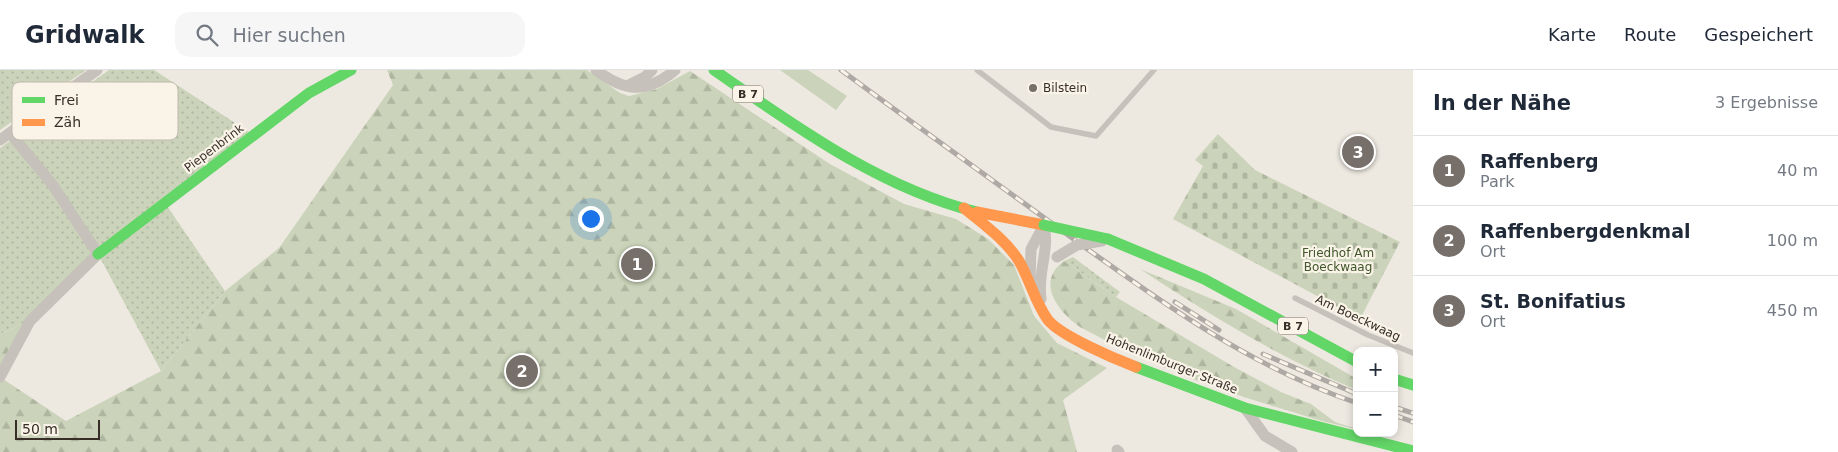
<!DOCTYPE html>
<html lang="de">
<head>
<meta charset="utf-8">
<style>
	:root { --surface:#fff; --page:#f6f6f7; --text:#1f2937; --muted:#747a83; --line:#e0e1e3; --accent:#776f69 }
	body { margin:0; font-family:"DejaVu Sans",sans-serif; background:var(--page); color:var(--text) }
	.controls { position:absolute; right:15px; bottom:15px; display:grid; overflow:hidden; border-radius:10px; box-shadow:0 2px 8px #0003 }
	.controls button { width:45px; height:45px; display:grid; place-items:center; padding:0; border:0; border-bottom:1px solid var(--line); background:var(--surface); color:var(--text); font:25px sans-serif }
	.scale { position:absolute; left:15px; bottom:12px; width:85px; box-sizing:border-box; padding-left:5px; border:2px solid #372e28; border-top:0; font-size:14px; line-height:18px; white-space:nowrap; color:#372e28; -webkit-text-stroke:4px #faf4e8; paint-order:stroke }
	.you { position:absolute; left:590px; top:148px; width:18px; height:18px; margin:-12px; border:4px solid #fff; border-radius:50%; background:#1a73e8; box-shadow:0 0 0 8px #1a73e833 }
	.badge { display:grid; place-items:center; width:32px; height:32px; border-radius:50%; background:var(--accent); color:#fff; font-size:16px; font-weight:700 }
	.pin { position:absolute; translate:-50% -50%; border:2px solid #fff; box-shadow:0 1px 5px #0006 }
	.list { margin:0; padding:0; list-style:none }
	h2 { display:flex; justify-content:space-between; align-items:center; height:65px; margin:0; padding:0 20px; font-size:21px }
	h2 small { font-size:16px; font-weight:400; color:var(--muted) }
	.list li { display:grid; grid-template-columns:32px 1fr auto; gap:15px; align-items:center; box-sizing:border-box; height:70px; padding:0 20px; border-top:1px solid var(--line) }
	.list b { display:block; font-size:19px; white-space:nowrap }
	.list p { margin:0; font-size:16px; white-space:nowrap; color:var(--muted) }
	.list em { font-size:16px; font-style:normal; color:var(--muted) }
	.icon { flex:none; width:28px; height:28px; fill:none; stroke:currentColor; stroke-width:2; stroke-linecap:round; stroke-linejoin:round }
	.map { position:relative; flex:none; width:1413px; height:382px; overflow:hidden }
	header { display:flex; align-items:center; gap:30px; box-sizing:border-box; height:70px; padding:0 25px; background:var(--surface); border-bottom:1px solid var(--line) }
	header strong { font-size:24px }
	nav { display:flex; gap:28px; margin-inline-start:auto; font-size:18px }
	.search { width:350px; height:45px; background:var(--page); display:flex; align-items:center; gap:12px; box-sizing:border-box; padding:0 18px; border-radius:15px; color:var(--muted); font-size:19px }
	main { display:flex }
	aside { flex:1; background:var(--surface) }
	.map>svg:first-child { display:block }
	.green { fill:url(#green-dots) }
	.forest { fill:url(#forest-firs) }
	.cemetery { fill:url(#cemetery-stones) }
	.pitch { fill:#cbd4ba }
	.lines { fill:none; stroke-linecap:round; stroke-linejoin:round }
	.lane { stroke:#c6c1ba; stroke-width:5.5 }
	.street { stroke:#c6c1ba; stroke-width:11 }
	.fast { stroke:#63d668; stroke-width:11 }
	.slow { stroke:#ff974d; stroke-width:11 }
	.rail-casing { stroke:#aea9a4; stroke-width:5 }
	.rail { stroke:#faf4e8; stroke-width:3; stroke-dasharray:9; stroke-linecap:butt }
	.street-bridge { stroke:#c6c1ba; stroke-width:11 }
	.fast-bridge { stroke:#63d668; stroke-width:11 }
	.poi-dot { fill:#776f69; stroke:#faf4e8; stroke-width:2 }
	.labels { text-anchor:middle; stroke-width:4.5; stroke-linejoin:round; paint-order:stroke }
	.shield { fill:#faf4e8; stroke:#726962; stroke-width:1 }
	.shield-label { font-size:11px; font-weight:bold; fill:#372e28 }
	.poi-label { font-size:12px; fill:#372e28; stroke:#faf4e8; text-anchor:start }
	.street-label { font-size:12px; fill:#372e28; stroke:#faf4e8 }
	.park-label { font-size:12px; fill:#41562b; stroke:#faf4e8 }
	.key { fill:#faf4e8; stroke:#c0b9ae; stroke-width:1 }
	.key-label { font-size:14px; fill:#372e28 }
</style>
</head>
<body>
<header>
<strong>Gridwalk</strong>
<div class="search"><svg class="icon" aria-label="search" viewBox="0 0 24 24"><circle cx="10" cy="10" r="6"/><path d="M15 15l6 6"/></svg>Hier suchen</div>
<nav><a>Karte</a><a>Route</a><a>Gespeichert</a></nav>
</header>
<main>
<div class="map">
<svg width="1413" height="382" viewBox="0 0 1413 382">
	<defs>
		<pattern id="green-dots" width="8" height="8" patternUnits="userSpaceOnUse" patternTransform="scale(1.25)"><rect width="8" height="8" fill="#cbd4ba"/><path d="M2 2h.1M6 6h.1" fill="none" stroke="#afb6a0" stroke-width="1.8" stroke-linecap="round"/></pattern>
		<pattern id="forest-firs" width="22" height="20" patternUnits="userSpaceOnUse" patternTransform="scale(1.25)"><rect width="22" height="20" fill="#cbd4ba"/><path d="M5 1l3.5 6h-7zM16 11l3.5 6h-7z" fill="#afb6a0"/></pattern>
		<pattern id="cemetery-stones" width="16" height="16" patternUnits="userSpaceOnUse" patternTransform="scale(1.25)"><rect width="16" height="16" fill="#cbd4ba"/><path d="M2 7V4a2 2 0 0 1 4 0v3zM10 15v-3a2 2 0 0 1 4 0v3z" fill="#afb6a0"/></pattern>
	</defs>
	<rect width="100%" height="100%" fill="#ede9e1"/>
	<path class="green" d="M 0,0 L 86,0 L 0,60 Z
		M 109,0 L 154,0 L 252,64 L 163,130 L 225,221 L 161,301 L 98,184 L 30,251 L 0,264 L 0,78 Z
		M 1073,187 L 1120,222 L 1116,227 L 1064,191 Z"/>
	<path class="forest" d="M 387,0 L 587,0 L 620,23 L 629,26 L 657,19 L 690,1 L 830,94 L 904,134 L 956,149 L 988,169 L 1014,195 L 1034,246 L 1057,273 L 1107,298 L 1063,330 L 1077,382 L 0,382 L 0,264 L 30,251 L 0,307 L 66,351 L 161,301 L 225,221 L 279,178 L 393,15 Z
		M 1064,191 L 1116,227 L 1234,297 L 1281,322 L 1311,334 L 1335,352 L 1357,359 C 1329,354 1303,345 1276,337 C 1207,317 1143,291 1080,257 C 1058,242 1035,212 1064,191 Z
		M 1140,199 L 1236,239 L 1357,309 L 1357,320 C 1280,288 1210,245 1140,199 Z"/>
	<path class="cemetery" d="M 1218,64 L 1255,100 L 1400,172 L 1360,249 L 1173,149 L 1203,96 L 1195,90 Z"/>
	<path class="pitch" d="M 780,0 L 808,0 L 847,26 L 836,40 Z"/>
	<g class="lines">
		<path class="lane" d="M 977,0 L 1051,57 L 1096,66 L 1154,0
			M 1295,228 L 1368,265 L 1413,283"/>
		<path class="street" d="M 596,0 C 625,22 647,24 675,0
			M 627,16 L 645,7 L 652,0
			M 0,70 L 97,0
			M 1030,210 L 1031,179 L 1044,155
			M 1041,229 C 1037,203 1050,180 1044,155
			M 0,307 L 30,251 L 98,184 L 52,114 L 10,63
			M 1245,338 L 1265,366 L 1292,382
			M 1117,380 L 1119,382"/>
		<path class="fast" d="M 714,0 C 795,56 880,118 977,142
			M 1108,169 L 1204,209 L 1357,292
			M 98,184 L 309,23 L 351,0
			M 1136,297 L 1245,338 L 1413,381
			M 1394,309 L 1413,315"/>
		<path class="slow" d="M 964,138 C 983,154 1006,170 1019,191 C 1030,210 1035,232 1048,250 C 1061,266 1115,289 1136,297
			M 977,142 L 1044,155"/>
		<defs>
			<path id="rail" d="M 841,0 C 914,54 988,107 1061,160 C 1154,227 1247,296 1357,333
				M 1175,232 L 1219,260
				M 1263,284 L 1357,324
				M 1394,337 L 1413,343
				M 1394,345 L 1413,352"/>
		</defs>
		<use href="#rail" class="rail-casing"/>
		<use href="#rail" class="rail"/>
		<path class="street-bridge" d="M 1057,187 L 1077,175 L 1102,171"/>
		<path class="fast-bridge" d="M 1044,155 L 1108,169"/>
	</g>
	<circle class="poi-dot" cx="1033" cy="18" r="5"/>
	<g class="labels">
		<g class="shield">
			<rect x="733" y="15.5" width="30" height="17" rx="4"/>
			<rect x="1278" y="247.5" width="30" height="17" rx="4"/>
		</g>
		<g class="shield-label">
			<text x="748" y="28">B 7</text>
			<text x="1293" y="260">B 7</text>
		</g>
		<g class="poi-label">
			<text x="1043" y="22">Bilstein</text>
		</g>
		<g class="street-label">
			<text transform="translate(214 78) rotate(-37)" y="4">Piepenbrink</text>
			<text transform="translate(1358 248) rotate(25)" y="4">Am Boeckwaag</text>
			<text transform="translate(1172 294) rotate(22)" y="4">Hohenlimburger Straße</text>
		</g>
		<g class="park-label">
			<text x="1338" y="187">Friedhof Am<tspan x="1338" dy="14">Boeckwaag</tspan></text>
		</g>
	</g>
	<rect x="12" y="12" width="166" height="58" rx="8" class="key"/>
	<rect x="22" y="27" width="23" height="6" fill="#63d668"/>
	<rect x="22" y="49" width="23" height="7" fill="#ff974d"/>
	<g class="key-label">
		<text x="54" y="35">Frei</text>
		<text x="54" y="57">Zäh</text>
	</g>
</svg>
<div class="controls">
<button>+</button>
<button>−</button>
</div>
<div class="scale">50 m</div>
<div class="you"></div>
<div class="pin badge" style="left:637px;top:194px">1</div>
<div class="pin badge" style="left:522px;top:301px">2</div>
<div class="pin badge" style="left:1358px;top:82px">3</div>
</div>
<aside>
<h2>In der Nähe<small>3 Ergebnisse</small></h2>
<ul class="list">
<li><span class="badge">1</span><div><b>Raffenberg</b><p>Park</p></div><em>40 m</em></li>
<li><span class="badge">2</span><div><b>Raffenbergdenkmal</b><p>Ort</p></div><em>100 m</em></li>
<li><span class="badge">3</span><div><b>St. Bonifatius</b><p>Ort</p></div><em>450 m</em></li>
</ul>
</aside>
</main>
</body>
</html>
